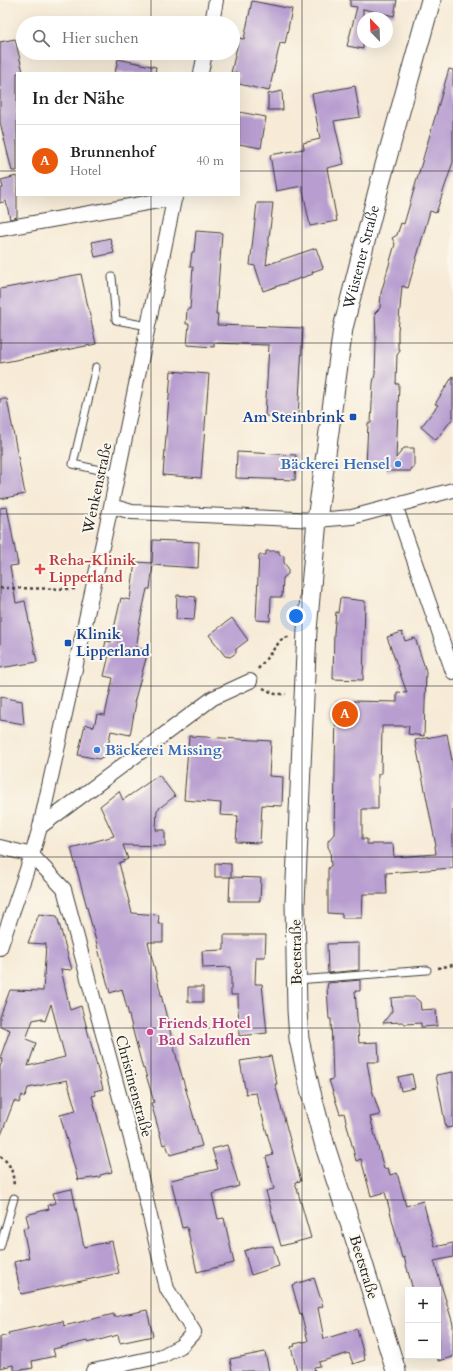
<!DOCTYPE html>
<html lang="de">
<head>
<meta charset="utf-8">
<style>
	:root { --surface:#fff; --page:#f2f2f2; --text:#202124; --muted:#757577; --line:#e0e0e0; --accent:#ea580c }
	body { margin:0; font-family:Cardo,serif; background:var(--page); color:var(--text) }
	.controls { position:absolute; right:12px; bottom:12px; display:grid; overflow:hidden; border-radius:0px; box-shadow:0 4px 16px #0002 }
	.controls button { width:36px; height:36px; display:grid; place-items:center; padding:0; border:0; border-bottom:1px solid var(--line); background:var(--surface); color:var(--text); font:20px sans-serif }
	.compass { position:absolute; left:357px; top:12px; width:36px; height:36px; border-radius:50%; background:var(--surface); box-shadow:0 4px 16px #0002; rotate:337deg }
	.you { position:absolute; left:296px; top:616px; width:14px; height:14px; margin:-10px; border:3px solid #fff; border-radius:50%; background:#1a73e8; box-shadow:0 0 0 6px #1a73e833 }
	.badge { display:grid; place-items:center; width:26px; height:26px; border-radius:50%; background:var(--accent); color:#fff; font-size:13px; font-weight:700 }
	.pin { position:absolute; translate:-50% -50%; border:2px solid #fff; box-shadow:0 1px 4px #0006 }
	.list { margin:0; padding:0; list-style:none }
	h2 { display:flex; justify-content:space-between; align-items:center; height:52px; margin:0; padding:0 16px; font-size:17px }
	h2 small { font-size:13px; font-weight:400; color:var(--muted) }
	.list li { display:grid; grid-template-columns:26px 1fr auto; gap:12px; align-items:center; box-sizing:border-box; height:72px; padding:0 16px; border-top:1px solid var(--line) }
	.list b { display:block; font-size:15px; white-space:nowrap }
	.list p { margin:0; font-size:13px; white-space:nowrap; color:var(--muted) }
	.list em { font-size:13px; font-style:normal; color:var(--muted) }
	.icon { flex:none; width:22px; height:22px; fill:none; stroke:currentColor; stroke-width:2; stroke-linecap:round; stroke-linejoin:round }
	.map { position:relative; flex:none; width:453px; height:1371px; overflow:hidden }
	.search { position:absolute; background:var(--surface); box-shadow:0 4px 16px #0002; left:16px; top:16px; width:224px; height:44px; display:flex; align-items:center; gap:10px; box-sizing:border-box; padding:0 14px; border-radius:22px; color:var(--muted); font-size:15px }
	.panel { position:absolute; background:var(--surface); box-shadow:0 4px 16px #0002; left:16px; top:72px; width:224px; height:124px; border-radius:0px }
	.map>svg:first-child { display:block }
	.building { fill:#b79dd0; fill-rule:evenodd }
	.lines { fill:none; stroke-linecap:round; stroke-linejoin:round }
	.service-casing { stroke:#3d3b38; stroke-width:9 }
	.minor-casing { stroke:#3d3b38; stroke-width:16 }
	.secondary-casing { stroke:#3d3b38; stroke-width:21 }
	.path { stroke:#3d3b38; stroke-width:2.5; stroke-dasharray:3 3; stroke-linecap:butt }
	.service { stroke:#fff; stroke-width:7 }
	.minor { stroke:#fff; stroke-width:14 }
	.secondary { stroke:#fff; stroke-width:19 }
	.grid { fill:none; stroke:#1c1c1c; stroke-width:1; stroke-opacity:0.55 }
	.transit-dot { fill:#1a4fb4; stroke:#fbf7ec; stroke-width:1.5 }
	.shop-dot { fill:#3f7fe0; stroke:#fbf7ec; stroke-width:1.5 }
	.health-dot { fill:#e0444e; stroke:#fbf7ec; stroke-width:1.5 }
	.hotel-dot { fill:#d1479c; stroke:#fbf7ec; stroke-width:1.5 }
	.labels { text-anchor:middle; stroke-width:4; stroke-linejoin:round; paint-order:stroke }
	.street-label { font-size:15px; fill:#1c1c1c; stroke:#fbf7ec }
	.transit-label { font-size:15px; font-weight:bold; fill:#164399; stroke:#fbf7ec; text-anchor:end }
	.shop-label { font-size:15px; font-weight:bold; fill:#366cbe; stroke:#fbf7ec; text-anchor:end }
	.health-label { font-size:15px; font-weight:bold; fill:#be3a42; stroke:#fbf7ec; text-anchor:start }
	.hotel-label { font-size:15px; font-weight:bold; fill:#b23c85; stroke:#fbf7ec; text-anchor:start }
</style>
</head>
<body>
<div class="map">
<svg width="453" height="1371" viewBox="0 0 453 1371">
	<rect width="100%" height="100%" fill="#fbf7ec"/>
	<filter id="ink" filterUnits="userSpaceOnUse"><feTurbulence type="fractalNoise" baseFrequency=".025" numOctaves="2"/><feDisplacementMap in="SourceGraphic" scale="8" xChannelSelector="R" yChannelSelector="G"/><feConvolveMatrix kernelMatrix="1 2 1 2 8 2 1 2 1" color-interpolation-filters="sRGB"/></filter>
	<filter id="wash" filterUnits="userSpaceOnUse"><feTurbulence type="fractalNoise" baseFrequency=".012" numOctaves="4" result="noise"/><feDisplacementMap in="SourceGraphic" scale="16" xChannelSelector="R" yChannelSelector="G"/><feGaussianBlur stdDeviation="0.9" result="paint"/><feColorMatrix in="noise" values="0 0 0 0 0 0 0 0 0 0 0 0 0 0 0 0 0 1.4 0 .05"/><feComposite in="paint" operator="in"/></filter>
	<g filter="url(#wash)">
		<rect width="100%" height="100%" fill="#f7ebd7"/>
		<g id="blocks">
			<path class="building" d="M 350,0 L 397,0 L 394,16 L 363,9 L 363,49 L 347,46 L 357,7 L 350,6 Z
				M 252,1 L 292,9 L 285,44 L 280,43 L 269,91 L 239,84 L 239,73 L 231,73 L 239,38 L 244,39 Z
				M 15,39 L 23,72 L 17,73 L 17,171 L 12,171 L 0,122 L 0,42 Z
				M 118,59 L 156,67 L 155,73 L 115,73 Z
				M 449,69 L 453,70 L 453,162 L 436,213 L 430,211 L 408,288 L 402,286 L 398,331 L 398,348 L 400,351 L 397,355 L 396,384 L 399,384 L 396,458 L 404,448 L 414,448 L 414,468 L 411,468 L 411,471 L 386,471 L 389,467 L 366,466 L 368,423 L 371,423 L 373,383 L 375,374 L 376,343 L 375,313 L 380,308 L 381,293 L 395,244 L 392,238 L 397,235 L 401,223 L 404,224 Z
				M 355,86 L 360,117 L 334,121 L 344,164 L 327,168 L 337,221 L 310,226 L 302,186 L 276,191 L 270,155 L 304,149 L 303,143 L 320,139 L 312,94 Z
				M 282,91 L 283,110 L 268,110 L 268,94 Z
				M 239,112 L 266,117 L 261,148 L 239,144 Z
				M 17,176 L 17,217 L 10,219 L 6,201 L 0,203 L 0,189 L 3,188 L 1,180 Z
				M 257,203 L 273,203 L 266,265 L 316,248 L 323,268 L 312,272 L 313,274 L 263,291 L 255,266 L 250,265 Z
				M 196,231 L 222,233 L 216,314 L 218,314 L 217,325 L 303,328 L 298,417 L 265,416 L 269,345 L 214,343 L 214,347 L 187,345 L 189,324 L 186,324 L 187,309 L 190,309 L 193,267 L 190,267 L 192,252 L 194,252 Z
				M 110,238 L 114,253 L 95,257 L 92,242 Z
				M 81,274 L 96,344 L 0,363 L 0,289 Z
				M 171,371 L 209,374 L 201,478 L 163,475 Z
				M 453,376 L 453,418 L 436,440 L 421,427 L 438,405 L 435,404 Z
				M 0,399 L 7,399 L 25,494 L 0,499 Z
				M 237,452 L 296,455 L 295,480 L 236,478 Z
				M 7,507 L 18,565 L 10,566 L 16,603 L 25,601 L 37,662 L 0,668 L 0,508 Z
				M 153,540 L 199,542 L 198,568 L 153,565 L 150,589 L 147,589 L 138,630 L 139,631 L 136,648 L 148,651 L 134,703 L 136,703 L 130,735 L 111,731 L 106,755 L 99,759 L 78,755 L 85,724 L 94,727 L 97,714 L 105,715 L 113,678 L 104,676 L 109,655 L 103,654 L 106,641 L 111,642 L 121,598 L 130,600 L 135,562 L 152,563 Z
				M 266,551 L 279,551 L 279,555 L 284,556 L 284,563 L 288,568 L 288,574 L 283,578 L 282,597 L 271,597 L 270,621 L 256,620 L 259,555 L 266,555 Z
				M 177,595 L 196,597 L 194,620 L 176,619 Z
				M 340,598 L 365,601 L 363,680 L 333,679 L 334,633 L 336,612 L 338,613 Z
				M 232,618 L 248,640 L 236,649 L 236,653 L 230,657 L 225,656 L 209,635 Z
				M 402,632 L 405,641 L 415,638 L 426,671 L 424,736 L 408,734 L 409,726 L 382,726 L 381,774 L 378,774 L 378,809 L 362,809 L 362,839 L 367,839 L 367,844 L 393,844 L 394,857 L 436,854 L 435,846 L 436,846 L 415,740 L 447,734 L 453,766 L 453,868 L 386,873 L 387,894 L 363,894 L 362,918 L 342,918 L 342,914 L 328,913 L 328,868 L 331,866 L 330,850 L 328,847 L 328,841 L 334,834 L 336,704 L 353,705 L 353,701 L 397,702 L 397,692 L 407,693 L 387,637 Z
				M 0,697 L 22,701 L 24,724 L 0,720 Z
				M 189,736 L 271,741 L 269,776 L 283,777 L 282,806 L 262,805 L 260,843 L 236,842 L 238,816 L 220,815 L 221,803 L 184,800 Z
				M 159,775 L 175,796 L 157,810 L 156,830 L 165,830 L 165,846 L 123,845 L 128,859 L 119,863 L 132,913 L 159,915 L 158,924 L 163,924 L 163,942 L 148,942 L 177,1059 L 202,1146 L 170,1155 L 166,1144 L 163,1145 L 151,1103 L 154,1102 L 144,1068 L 143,1069 L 122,989 L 110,993 L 71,848 L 114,836 L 100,806 L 119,791 L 123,800 Z
				M 215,863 L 231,864 L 231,877 L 215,877 Z
				M 230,877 L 261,878 L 260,901 L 229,901 Z
				M 39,914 L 57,916 L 72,970 L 61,969 L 70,1010 L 81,1006 L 103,1089 L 94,1091 L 96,1095 L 92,1096 L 112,1172 L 100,1175 L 100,1177 L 78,1180 L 60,1115 L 76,1111 L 67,1080 L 28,1088 L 25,1097 L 22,1095 L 19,1103 L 14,1101 L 1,1135 L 0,1135 L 0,1067 L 3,1059 L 0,1058 L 10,1030 L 0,1026 L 0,1017 L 10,990 L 43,991 L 46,944 L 28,943 ZM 51,1004 L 65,1057 L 28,1066 L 36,1043 L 26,1039 L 33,1020 L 42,1018 L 42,1020 L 45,1021 Z
				M 224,935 L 266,935 L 265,957 L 256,957 L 255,984 L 262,984 L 267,1033 L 239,1036 L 238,995 L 231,995 L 231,967 L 203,968 L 202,951 L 224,950 Z
				M 359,943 L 359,970 L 328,973 L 327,944 Z
				M 360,980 L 360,991 L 355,991 L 359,1043 L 378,1042 L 379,1062 L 367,1062 L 372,1090 L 380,1115 L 370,1117 L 384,1169 L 388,1168 L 390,1175 L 397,1173 L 406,1206 L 423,1201 L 435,1247 L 453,1243 L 453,1257 L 434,1261 L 453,1324 L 453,1357 L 438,1361 L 438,1290 L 413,1290 L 404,1257 L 402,1258 L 385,1192 L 371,1196 L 361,1159 L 356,1161 L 344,1113 L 340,1114 L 329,1080 L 333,1079 L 331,1019 L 329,1019 L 327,988 L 328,983 Z
				M 188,987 L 203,987 L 203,1002 L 188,1002 Z
				M 401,997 L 414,997 L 420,1002 L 421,1010 L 436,1009 L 437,1026 L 421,1027 L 421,1023 L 405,1024 L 402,1022 L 383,1023 L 392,1011 L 391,998 Z
				M 271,1056 L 277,1084 L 275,1084 L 301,1181 L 295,1182 L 311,1238 L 281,1246 L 266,1191 L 274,1189 L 266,1157 L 273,1155 L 256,1093 L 246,1094 L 240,1061 Z
				M 453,1072 L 453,1127 L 446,1128 L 436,1075 Z
				M 412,1074 L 415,1088 L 401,1091 L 398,1077 Z
				M 227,1145 L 239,1186 L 212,1194 L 218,1219 L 224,1218 L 234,1263 L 197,1272 L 187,1227 L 182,1228 L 171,1180 L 218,1169 L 212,1149 Z
				M 72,1189 L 84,1247 L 112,1241 L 119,1273 L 21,1294 L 14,1262 L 29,1258 L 23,1228 L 29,1227 L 26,1215 L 49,1209 L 48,1205 L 56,1203 L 53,1193 Z
				M 273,1246 L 279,1266 L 251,1275 L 244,1251 L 256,1247 Z
				M 314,1278 L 323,1306 L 318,1308 L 324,1339 L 357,1329 L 365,1360 L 353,1364 L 349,1353 L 319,1362 L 320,1366 L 314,1367 L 315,1371 L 297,1371 L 291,1347 L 295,1346 L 294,1344 L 308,1341 L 301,1313 L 300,1314 L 292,1285 Z
				M 147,1310 L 153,1336 L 120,1343 L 118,1335 L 88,1343 L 87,1341 L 53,1349 L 55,1356 L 32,1361 L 33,1368 L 15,1371 L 13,1365 L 0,1368 L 0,1337 L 9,1335 L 8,1333 L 63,1321 L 64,1326 L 114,1314 L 114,1317 Z
				M 265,1352 L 269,1371 L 232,1371 L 230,1359 Z"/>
		</g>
	</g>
	<g filter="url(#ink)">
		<use href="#blocks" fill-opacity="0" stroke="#3d3b38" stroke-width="1"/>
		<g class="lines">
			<defs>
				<path id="service" d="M 112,277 L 116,320 L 148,326
					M 96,367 L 73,464 L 117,474
					M 297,980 L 427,970
					M 0,1247 L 14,1198"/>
				<path id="minor" d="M 212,23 L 216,0
					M 201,73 L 205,53
					M 0,229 L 175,198
					M 395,505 L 453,672
					M 111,506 L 132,512 L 317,520 L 352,517 L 453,490
					M 40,827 L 213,698 L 250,681
					M 0,847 L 32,855 L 64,889 L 137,1161 L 167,1289 L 194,1332 L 181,1346 L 162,1356 L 93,1371
					M 0,948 L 32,855 L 40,827 L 111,506 L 175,195"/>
				<g id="secondary">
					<path id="s1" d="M 396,1371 L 361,1257 L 325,1146 L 310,1089 L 299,1039 L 297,1010 L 295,903 L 307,630 L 317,520 L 343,328 L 380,183 L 431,0"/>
				</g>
			</defs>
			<use href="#service" class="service-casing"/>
			<use href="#minor" class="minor-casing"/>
			<use href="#secondary" class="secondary-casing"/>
			<path class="path" d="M 0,588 L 77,589
				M 258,669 L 281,640 L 290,636
				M 263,688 L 275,694 L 286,694
				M 438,968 L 453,965
				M 0,1156 C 12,1165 13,1172 14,1187"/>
			<use href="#service" class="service"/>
			<use href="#minor" class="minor"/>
			<use href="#secondary" class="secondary"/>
		</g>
	</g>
	<path class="grid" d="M 151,0 L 151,23M 302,0 L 302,1371M 151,53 L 151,73M 0,171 L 17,171M 239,171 L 453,171M 151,195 L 151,1371M 0,343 L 453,343M 0,514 L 453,514M 0,686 L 453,686M 0,857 L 453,857M 0,1028 L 453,1028M 0,1200 L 453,1200"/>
	<g class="transit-dot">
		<rect x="349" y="413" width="8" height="8" rx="2"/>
		<rect x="64" y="639" width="8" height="8" rx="2"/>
	</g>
	<g class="shop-dot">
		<circle cx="398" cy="464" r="4"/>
		<circle cx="97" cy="750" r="4"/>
	</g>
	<path class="health-dot" d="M38 563h4v4h4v4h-4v4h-4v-4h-4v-4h4z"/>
	<circle class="hotel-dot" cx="150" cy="1032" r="4"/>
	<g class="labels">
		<g class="street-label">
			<text dy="5" stroke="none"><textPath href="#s1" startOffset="1133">Wüstener Straße</textPath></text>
			<text transform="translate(97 488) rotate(-78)" y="5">Wenkenstraße</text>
			<text transform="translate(296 952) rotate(-91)" y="5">Beetstraße</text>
			<text transform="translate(134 1086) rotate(75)" y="5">Christinenstraße</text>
			<text transform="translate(364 1267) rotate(73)" y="5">Beetstraße</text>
		</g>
		<g class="transit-label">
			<text x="345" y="422">Am Steinbrink</text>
			<text x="76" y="639" text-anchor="start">Klinik<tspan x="76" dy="17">Lipperland</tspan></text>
		</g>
		<g class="shop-label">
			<text x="390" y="469">Bäckerei Hensel</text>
			<text x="105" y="755" text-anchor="start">Bäckerei Missing</text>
		</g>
		<g class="health-label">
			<text x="49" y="565">Reha-Klinik<tspan x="49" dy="17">Lipperland</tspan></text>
		</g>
		<g class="hotel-label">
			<text x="158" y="1028">Friends Hotel<tspan x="158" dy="17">Bad Salzuflen</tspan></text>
		</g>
	</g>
</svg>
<div class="controls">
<button>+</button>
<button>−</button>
</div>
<svg class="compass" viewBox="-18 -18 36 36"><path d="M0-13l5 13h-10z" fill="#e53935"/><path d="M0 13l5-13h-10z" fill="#757577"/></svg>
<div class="you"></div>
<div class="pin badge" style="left:345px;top:714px">A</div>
<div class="search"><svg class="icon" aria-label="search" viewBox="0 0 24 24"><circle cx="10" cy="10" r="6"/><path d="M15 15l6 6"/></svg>Hier suchen</div>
<section class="panel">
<h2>In der Nähe<small></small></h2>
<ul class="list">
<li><span class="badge">A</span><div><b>Brunnenhof</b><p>Hotel</p></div><em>40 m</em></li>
</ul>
</section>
</div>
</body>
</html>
